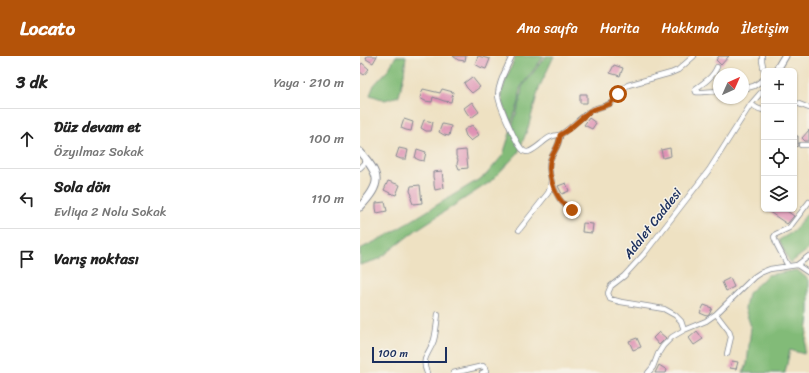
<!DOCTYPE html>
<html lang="tr">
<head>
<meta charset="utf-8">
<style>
	:root { --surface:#fff; --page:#f2f2f2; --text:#222; --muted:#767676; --line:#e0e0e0; --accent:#b45309 }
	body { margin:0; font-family:Sriracha,sans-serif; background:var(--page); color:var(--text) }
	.controls { position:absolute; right:12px; top:12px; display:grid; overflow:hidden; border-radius:6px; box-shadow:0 1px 3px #0004 }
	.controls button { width:36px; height:36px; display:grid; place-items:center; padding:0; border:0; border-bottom:1px solid var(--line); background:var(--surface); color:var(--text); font:20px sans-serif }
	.compass { position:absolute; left:353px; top:12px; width:36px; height:36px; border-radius:50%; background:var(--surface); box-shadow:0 1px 3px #0004; rotate:45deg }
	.scale { position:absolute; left:12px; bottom:10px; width:75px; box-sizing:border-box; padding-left:4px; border:2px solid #1b2f5e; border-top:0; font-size:11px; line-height:14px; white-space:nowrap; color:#1b2f5e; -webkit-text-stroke:3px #f7f3e8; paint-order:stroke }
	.stop { position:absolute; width:12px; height:12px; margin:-9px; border:3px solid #b45309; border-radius:50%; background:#fff }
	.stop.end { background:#b45309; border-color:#fff; box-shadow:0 1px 4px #0008 }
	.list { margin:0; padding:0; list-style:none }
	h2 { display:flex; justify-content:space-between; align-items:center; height:52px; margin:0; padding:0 16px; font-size:17px }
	h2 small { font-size:13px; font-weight:400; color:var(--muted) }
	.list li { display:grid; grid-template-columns:26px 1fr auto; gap:12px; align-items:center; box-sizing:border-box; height:60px; padding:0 16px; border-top:1px solid var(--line) }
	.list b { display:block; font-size:15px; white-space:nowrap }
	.list p { margin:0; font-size:13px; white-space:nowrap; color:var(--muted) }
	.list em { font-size:13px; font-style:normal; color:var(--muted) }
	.icon { flex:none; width:22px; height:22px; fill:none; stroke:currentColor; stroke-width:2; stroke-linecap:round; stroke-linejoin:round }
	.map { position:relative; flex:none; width:449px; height:317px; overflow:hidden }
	header { display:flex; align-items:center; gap:24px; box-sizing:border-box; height:56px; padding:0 20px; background:var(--accent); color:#fff }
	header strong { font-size:19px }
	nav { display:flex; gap:22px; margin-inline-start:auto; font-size:14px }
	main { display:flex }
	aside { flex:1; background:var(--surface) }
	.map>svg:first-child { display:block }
	.forest { fill:#82bb78; stroke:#4e756b }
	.building { fill:#de8fb2 }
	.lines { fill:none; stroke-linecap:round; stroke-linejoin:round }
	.street-casing { stroke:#848890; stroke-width:6 }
	.secondary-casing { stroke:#848890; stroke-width:9 }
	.street { stroke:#fff; stroke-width:4.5 }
	.secondary { stroke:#fff; stroke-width:7 }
	.route { stroke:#b45309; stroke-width:5 }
	.labels { text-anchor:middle; stroke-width:3; stroke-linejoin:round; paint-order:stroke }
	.street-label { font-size:13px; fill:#1b2f5e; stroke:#f7f3e8 }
</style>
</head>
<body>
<header>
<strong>Locato</strong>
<nav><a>Ana sayfa</a><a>Harita</a><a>Hakkında</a><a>İletişim</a></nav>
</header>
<main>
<aside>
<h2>3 dk<small>Yaya · 210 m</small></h2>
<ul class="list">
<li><svg class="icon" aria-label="ahead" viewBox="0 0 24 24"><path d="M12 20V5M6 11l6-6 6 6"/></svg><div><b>Düz devam et</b><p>Özyılmaz Sokak</p></div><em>100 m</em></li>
<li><svg class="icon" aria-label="left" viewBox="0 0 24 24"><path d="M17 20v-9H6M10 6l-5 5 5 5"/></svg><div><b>Sola dön</b><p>Evliya 2 Nolu Sokak</p></div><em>110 m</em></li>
<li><svg class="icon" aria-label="arrive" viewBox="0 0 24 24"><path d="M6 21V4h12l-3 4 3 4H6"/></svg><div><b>Varış noktası</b></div></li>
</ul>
</aside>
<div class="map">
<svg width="449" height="317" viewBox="0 0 449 317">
	<rect width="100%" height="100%" fill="#f7f3e8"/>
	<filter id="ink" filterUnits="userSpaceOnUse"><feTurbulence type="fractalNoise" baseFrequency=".025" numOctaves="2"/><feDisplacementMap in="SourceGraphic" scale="8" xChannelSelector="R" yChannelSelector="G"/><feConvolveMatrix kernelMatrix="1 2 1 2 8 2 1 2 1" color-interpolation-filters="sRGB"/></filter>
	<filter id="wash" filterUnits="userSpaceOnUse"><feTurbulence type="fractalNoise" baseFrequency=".012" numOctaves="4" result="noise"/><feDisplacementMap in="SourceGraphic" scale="16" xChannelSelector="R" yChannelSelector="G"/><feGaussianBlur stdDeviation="0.9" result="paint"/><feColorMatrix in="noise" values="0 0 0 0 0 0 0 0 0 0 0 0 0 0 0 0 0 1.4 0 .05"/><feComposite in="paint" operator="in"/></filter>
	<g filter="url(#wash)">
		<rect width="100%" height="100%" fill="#eee1c2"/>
		<path class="forest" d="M 36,0 L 46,0 L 44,18 L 39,40 L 25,44 L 10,39 L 14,29 L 28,14 Z
			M 156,0 L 184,0 L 160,32 L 159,46 L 151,68 L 144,50 L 141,38 L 147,21 Z
			M 186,0 L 194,0 L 179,32 L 168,72 L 158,97 L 130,126 L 56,174 L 19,203 L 0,209 L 0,193 L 28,179 L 126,119 L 143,99 L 160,46 L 162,31 Z
			M 449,155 L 449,173 L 448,174 L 449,176 L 449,193 L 430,207 L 419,184 L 434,175 Z
			M 437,214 L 449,224 L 449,260 L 444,298 L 430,294 L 425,317 L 383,317 L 387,308 L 391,271 L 385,253 L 388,237 L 408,219 Z"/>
		<g id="blocks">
			<path class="building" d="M 7,0 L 17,0 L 13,7 L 6,3 Z
				M 93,0 L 106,0 L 105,5 L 98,4 Z
				M 118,0 L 130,3 L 126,13 L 120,11 L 115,8 Z
				M 359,0 L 369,0 L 361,9 L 356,4 Z
				M 2,7 L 9,13 L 4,19 L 0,16 L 0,10 Z
				M 254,9 L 263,12 L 260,20 L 250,17 Z
				M 112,21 L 120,31 L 112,37 L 107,32 L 104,27 Z
				M 63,33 L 80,37 L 82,33 L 93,36 L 91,46 L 84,45 L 73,41 L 72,46 L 65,45 L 60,42 Z
				M 220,38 L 227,38 L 227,47 L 220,47 Z
				M 112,46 L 119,56 L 111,62 L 107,57 L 104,52 Z
				M 229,62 L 236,67 L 232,73 L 224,69 Z
				M 44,63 L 53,66 L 51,75 L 46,74 L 41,72 Z
				M 64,64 L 73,66 L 71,75 L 66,75 L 61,72 Z
				M 82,68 L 91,70 L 89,80 L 84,79 L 79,76 Z
				M 112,69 L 119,79 L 111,85 L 106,80 L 104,74 Z
				M 449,74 L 449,85 L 445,85 L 442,82 Z
				M 434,80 L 438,80 L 438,90 L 434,91 Z
				M 39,92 L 48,94 L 46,103 L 41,103 L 36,101 Z
				M 310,92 L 311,100 L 303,102 L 301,94 Z
				M 57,93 L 66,96 L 64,105 L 59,104 L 55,102 Z
				M 106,94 L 108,112 L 99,113 L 97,108 L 98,104 L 96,100 L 96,95 Z
				M 82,115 L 84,132 L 75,134 L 74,129 L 74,125 L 73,121 L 73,116 Z
				M 28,125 L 40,129 L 36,139 L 30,137 L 24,134 Z
				M 206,127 L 209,135 L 202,138 L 198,130 Z
				M 60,129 L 62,147 L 53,148 L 51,143 L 52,139 L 50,135 L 51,130 Z
				M 25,146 L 27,155 L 17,157 L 16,152 L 16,147 Z
				M 405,153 L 424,153 L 434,160 L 427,168 Z
				M 223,167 L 233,168 L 232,177 L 222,176 Z
				M 370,222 L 374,231 L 366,235 L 362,226 Z
				M 344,249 L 352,252 L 349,259 L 347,260 L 340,257 Z
				M 337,275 L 343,283 L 334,289 L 329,282 Z
				M 299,276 L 306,282 L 299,289 L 293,282 Z
				M 277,282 L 281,291 L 273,294 L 269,285 Z
				M 372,305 L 378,306 L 376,313 L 370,312 Z
				M 299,309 L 307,314 L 306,317 L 295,317 Z"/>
		</g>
	</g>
	<g filter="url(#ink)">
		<use href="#blocks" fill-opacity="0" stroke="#848890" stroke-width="1"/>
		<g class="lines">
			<defs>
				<path id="street" d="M 152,0 C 147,12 139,24 138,38 C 137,45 157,90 163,94 C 164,96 167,96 168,96 C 180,92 187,78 200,79
					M 402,0 L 402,5 L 404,15
					M 357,11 C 353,21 344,27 335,33 L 336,36 C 340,37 354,35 359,35
					M 383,33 L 394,30 L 404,23
					M 434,46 L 449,52
					M 391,48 C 396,52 399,54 404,54
					M 200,79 C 211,72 220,62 230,55 C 236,51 245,51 251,47 C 257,42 260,34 268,29 L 311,17 L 318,14 L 334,0
					M 200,79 C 200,89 194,95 190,104 C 187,115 194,136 201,145 C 205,150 211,153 214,158
					M 441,89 L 449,89
					M 0,112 L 7,105
					M 159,174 L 188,137 L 190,132 L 191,125
					M 437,209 L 449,217
					M 428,210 L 417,189 L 414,181 L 416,178 L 429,172 L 449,146
					M 356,258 L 369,275 L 371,281 L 367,298
					M 324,274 L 321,265 L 315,259 L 304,253 L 261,246 L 250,243 L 248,237 L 251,230 L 264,220 L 284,198 L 349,114 L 391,48 L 404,33
					M 67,317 C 60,302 70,297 74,284 C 76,276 77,266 78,258
					M 93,317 L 123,310 L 125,312 L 126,315 L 122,317
					M 288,317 L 293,311 L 298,298 L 303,290 L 312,281 L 324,274 L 346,265 L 356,258 L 394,221 L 400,217 L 410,213 L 437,209 L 449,200"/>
				<path id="secondary" d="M 416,15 L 425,0
					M 0,96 C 21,120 22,127 0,151"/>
			</defs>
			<use href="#street" class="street-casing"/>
			<use href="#secondary" class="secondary-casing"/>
			<use href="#street" class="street"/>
			<use href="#secondary" class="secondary"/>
		</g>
	</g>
	<g class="lines" filter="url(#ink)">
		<path class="route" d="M 212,154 C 209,152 205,149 202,146 C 194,137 186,114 191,102 C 195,94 200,88 200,79 L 208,74 L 230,55 L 235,53 L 250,48 L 258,38"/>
	</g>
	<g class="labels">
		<g class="street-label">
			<text transform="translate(292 167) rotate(-52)" y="5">Adalet Caddesi</text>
		</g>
	</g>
</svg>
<div class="controls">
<button>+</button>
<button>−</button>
<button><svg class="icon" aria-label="locate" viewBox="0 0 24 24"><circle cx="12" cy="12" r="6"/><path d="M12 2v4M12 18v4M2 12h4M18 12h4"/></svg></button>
<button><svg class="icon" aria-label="layers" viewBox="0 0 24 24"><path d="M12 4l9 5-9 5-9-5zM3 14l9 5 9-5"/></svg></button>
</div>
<svg class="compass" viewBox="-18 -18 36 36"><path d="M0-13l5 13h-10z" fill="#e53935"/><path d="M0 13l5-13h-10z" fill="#767676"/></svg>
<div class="scale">100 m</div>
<div class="stop" style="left:258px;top:38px"></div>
<div class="stop end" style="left:212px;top:154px"></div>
</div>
</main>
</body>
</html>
